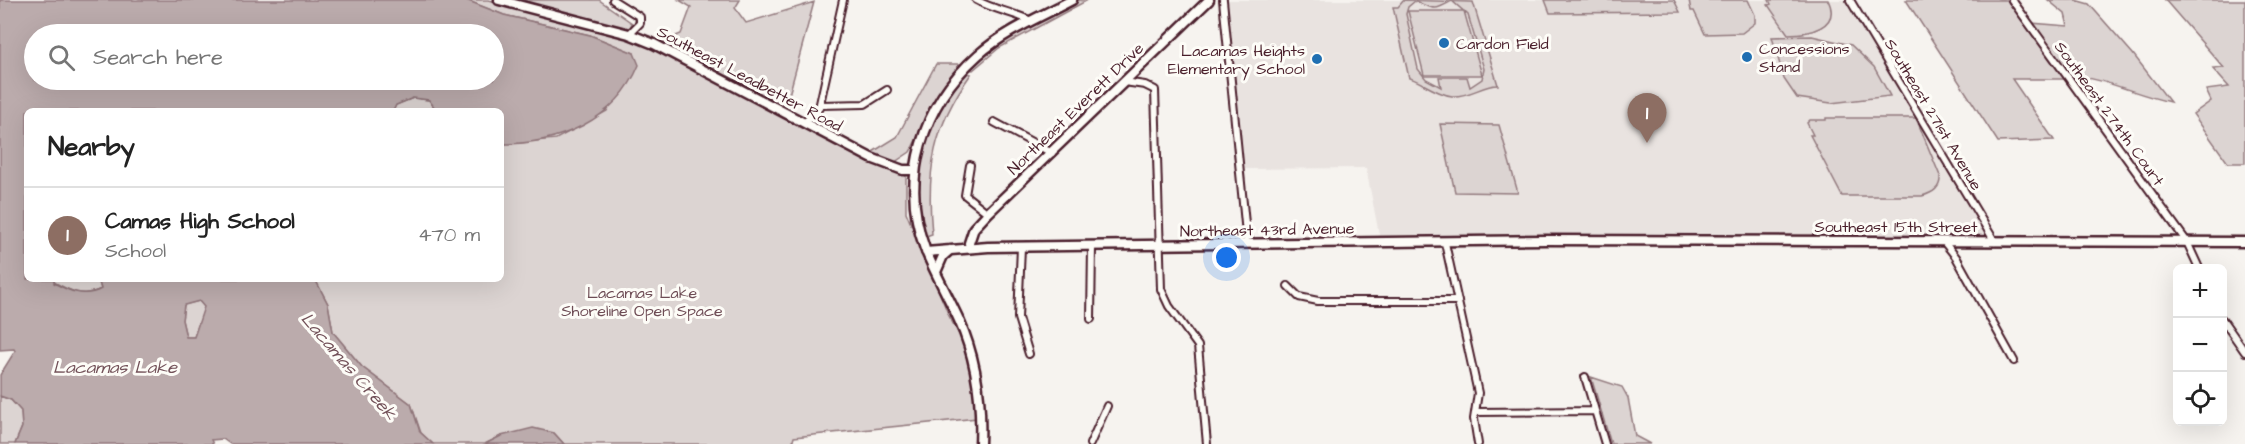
<!DOCTYPE html>
<html lang="en">
<head>
<meta charset="utf-8">
<style>
	:root { --surface:#fff; --page:#f6f6f6; --text:#222; --muted:#767676; --line:#e0e0e0; --accent:#7c3aed }
	body { margin:0; font-family:"Architects Daughter",sans-serif; background:var(--page); color:var(--text) }
	.controls { position:absolute; right:18px; bottom:18px; display:grid; overflow:hidden; border-radius:9px; box-shadow:0 6px 24px #0002 }
	.controls button { width:54px; height:54px; display:grid; place-items:center; padding:0; border:0; border-bottom:2px solid var(--line); background:var(--surface); color:var(--text); font:30px sans-serif }
	.you { position:absolute; left:1227px; top:258px; width:21px; height:21px; margin:-15px; border:4px solid #fff; border-radius:50%; background:#1a73e8; box-shadow:0 0 0 9px #1a73e833 }
	.badge { display:grid; place-items:center; width:39px; height:39px; border-radius:50%; background:var(--accent); color:#fff; font-size:20px; font-weight:700 }
	.pin { position:absolute; translate:-50% -50px; filter:drop-shadow(0 2px 3px #0008) }
	.pin::after { content:''; position:absolute; top:32px; width:21px; height:18px; background:inherit; clip-path:polygon(0 0,100% 0,50% 100%) }
	.list { margin:0; padding:0; list-style:none }
	h2 { display:flex; justify-content:space-between; align-items:center; height:78px; margin:0; padding:0 24px; font-size:26px }
	h2 small { font-size:20px; font-weight:400; color:var(--muted) }
	.list li { display:grid; grid-template-columns:39px 1fr auto; gap:18px; align-items:center; box-sizing:border-box; height:96px; padding:0 24px; border-top:2px solid var(--line) }
	.list b { display:block; font-size:22px; white-space:nowrap }
	.list p { margin:0; font-size:20px; white-space:nowrap; color:var(--muted) }
	.list em { font-size:20px; font-style:normal; color:var(--muted) }
	.icon { flex:none; width:33px; height:33px; fill:none; stroke:currentColor; stroke-width:2; stroke-linecap:round; stroke-linejoin:round }
	.map { position:relative; flex:none; width:2245px; height:444px; overflow:hidden }
	.search { position:absolute; background:var(--surface); box-shadow:0 6px 24px #0002; left:24px; top:24px; width:480px; height:66px; display:flex; align-items:center; gap:15px; box-sizing:border-box; padding:0 21px; border-radius:33px; color:var(--muted); font-size:22px }
	.panel { position:absolute; background:var(--surface); box-shadow:0 6px 24px #0002; left:24px; top:108px; width:480px; height:174px; border-radius:9px }
	.map>svg:first-child { display:block }
	.built { fill:#e9e3e0 }
	.green { fill:#dcd4d2; stroke:#937a7e; stroke-width:1.5; fill-rule:evenodd }
	.water { fill:#bbabac; stroke:#8e7378; stroke-width:1.5; fill-rule:evenodd }
	.lines { fill:none; stroke-linecap:round; stroke-linejoin:round }
	.street-casing { stroke:#4a1f2b; stroke-width:10 }
	.secondary-casing { stroke:#4a1f2b; stroke-width:13 }
	.street { stroke:#fdfcf7; stroke-width:6 }
	.secondary { stroke:#fdfcf7; stroke-width:8 }
	.poi-dot { fill:#1f6fb2; stroke:#fdfcf7; stroke-width:2 }
	.labels { text-anchor:middle; stroke-width:6; stroke-linejoin:round; paint-order:stroke }
	.poi-label { font-size:16px; fill:#4a1f2b; stroke:#fdfcf7; text-anchor:start }
	.street-label { font-size:16px; fill:#4a1f2b; stroke:#fdfcf7 }
	.park-label { font-size:16px; fill:#6e4c55; stroke:#fdfcf7 }
	.water-label { font-size:18px; font-style:italic; fill:#725058; stroke:#fdfcf7 }
</style>
</head>
<body>
<div class="map">
<svg width="2245" height="444" viewBox="0 0 2245 444">
	<rect width="100%" height="100%" fill="#f6f3ef"/>
	<filter id="ink" filterUnits="userSpaceOnUse"><feTurbulence type="fractalNoise" baseFrequency=".0167" numOctaves="2"/><feDisplacementMap in="SourceGraphic" scale="12" xChannelSelector="R" yChannelSelector="G"/><feConvolveMatrix kernelMatrix="1 2 1 2 8 2 1 2 1" color-interpolation-filters="sRGB"/></filter>
	<g filter="url(#ink)">
		<path class="built" d="M 1226,0 L 1846,0 L 1988,236 L 1380,239 L 1366,168 L 1242,169 Z"/>
		<path class="green" d="M 466,0 L 489,0 L 637,40 L 688,63 L 844,150 L 906,174 L 906,212 L 949,316 L 966,348 L 976,379 L 977,418 L 794,437 L 792,444 L 564,444 L 554,433 L 501,436 L 485,444 L 433,444 L 421,433 L 411,404 L 362,367 L 333,332 L 328,304 L 315,279 L 501,279 L 501,144 L 556,139 L 607,111 L 634,53 L 590,35 L 504,15 Z
			M 508,0 L 599,0 L 632,23 L 630,28 L 624,31 Z
			M 679,0 L 740,0 L 735,8 L 746,23 L 814,2 L 785,110 L 656,44 L 681,34 L 691,7 Z
			M 1077,0 L 1086,1 L 999,48 L 973,70 L 967,69 L 995,44 Z
			M 1404,0 L 1473,2 L 1498,85 C 1482,85 1470,97 1452,96 C 1435,94 1418,79 1409,78 L 1393,7 L 1398,7 ZM 1415,1 C 1436,10 1433,11 1452,1 L 1468,15 L 1484,69 L 1482,79 L 1470,87 L 1467,77 L 1439,77 L 1441,87 L 1426,79 L 1418,69 L 1406,14 L 1408,7 Z
			M 1545,0 L 1674,0 L 1680,12 L 1550,13 Z
			M 1689,0 L 1748,0 L 1755,15 L 1755,23 L 1742,33 L 1705,34 L 1694,11 L 1691,11 Z
			M 1769,0 L 1828,0 C 1842,28 1807,34 1788,34 L 1768,5 L 1771,4 Z
			M 1906,0 L 2007,0 L 2068,79 L 2012,79 L 2054,140 L 1998,142 Z
			M 2048,0 L 2075,0 L 2089,4 L 2133,54 L 2170,102 C 2134,94 2104,78 2068,75 L 2030,23 L 2068,26 L 2065,14 Z
			M 2165,0 L 2245,0 L 2245,163 L 2228,163 L 2193,114 L 2211,101 L 2206,90 L 2229,87 L 2213,69 L 2224,68 Z
			M 1408,11 L 1464,11 L 1482,75 L 1424,75 Z
			M 1812,36 L 1851,45 L 1874,67 L 1890,96 L 1831,103 L 1797,98 L 1784,79 L 1772,37 Z
			M 936,64 L 965,64 L 929,114 L 910,152 L 895,162 L 888,161 L 871,153 L 897,137 Z
			M 964,72 L 971,74 C 933,127 926,170 932,234 L 926,236 C 923,221 918,205 917,190 C 913,146 941,106 964,72 Z
			M 413,98 L 429,100 L 437,111 L 393,111 L 396,105 Z
			M 1826,118 L 1916,118 L 1940,176 C 1941,188 1933,193 1922,196 L 1842,196 L 1810,135 L 1813,135 L 1807,123 L 1810,120 L 1826,120 Z
			M 1440,124 L 1499,125 L 1518,193 L 1455,192 Z
			M 54,279 L 98,279 L 101,289 C 84,298 69,291 54,282 Z
			M 199,301 L 205,307 L 194,337 L 186,337 L 182,320 L 184,305 Z
			M 1591,377 L 1622,387 L 1628,398 L 1635,436 L 1650,444 L 1611,444 Z
			M 0,396 L 11,400 L 21,411 L 22,427 L 15,444 L 0,444 Z"/>
		<path class="water" d="M 0,0 L 466,0 L 504,15 L 590,35 L 634,53 L 639,65 C 616,121 558,144 501,144 L 501,111 L 437,111 L 429,100 L 413,98 L 396,105 L 393,111 L 27,111 L 27,279 L 54,279 L 54,283 C 69,291 84,298 101,289 L 98,279 L 315,279 L 328,304 L 333,332 L 362,367 L 411,404 L 420,432 L 433,444 L 230,444 L 223,439 L 211,440 L 213,444 L 15,444 L 22,427 L 21,411 L 11,400 L 0,396 L 0,375 L 15,351 L 14,349 L 0,350 ZM 34,34 L 494,34 L 494,80 L 34,80 ZM 199,301 L 204,307 L 194,337 L 186,337 L 182,320 L 184,305 Z
			M 533,428 L 554,433 L 564,444 L 485,444 L 501,436 Z"/>
		<g class="lines">
			<defs>
				<path id="street" d="M 613,0 L 640,17 L 640,23 L 629,34
					M 976,0 C 994,10 1013,12 1031,21
					M 1223,0 L 1247,244
					M 1850,0 L 1995,242
					M 2012,0 L 2187,242 L 2199,268
					M 1124,82 L 1145,85 L 1155,90 L 1161,289 L 1169,306 L 1198,346 L 1207,444
					M 820,105 L 865,104 L 887,90
					M 994,122 L 1052,153
					M 804,123 L 819,108 L 843,0
					M 970,165 L 965,195 L 988,213
					M 1944,242 L 1956,257 L 2014,361
					M 1445,243 L 1478,393 L 1474,419 L 1478,444
					M 1021,247 L 1018,318 L 1029,354
					M 1288,286 L 1299,297 L 1318,301 L 1458,301
					M 1091,319 L 1092,247
					M 2222,319 L 2245,352
					M 1585,377 L 1605,444
					M 1475,412 L 1595,411
					M 1090,444 L 1107,406"/>
				<path id="secondary" d="M 499,0 L 629,34 L 654,44 L 871,158 L 903,170 L 913,170
					M 969,243 L 974,228 L 988,213 L 1209,0
					M 926,252 L 988,247 L 1546,240 L 2245,242
					M 936,272 L 943,256 L 950,250
					M 980,444 C 982,400 977,360 959,320 C 948,296 935,273 925,249 C 899,179 922,105 978,55 C 1005,31 1040,17 1072,0"/>
			</defs>
			<use href="#street" class="street-casing"/>
			<use href="#secondary" class="secondary-casing"/>
			<use href="#street" class="street"/>
			<use href="#secondary" class="secondary"/>
		</g>
	</g>
	<g class="poi-dot">
		<circle cx="1444" cy="43" r="6"/>
		<circle cx="1747" cy="57" r="6"/>
		<circle cx="1317" cy="59" r="6"/>
	</g>
	<g class="labels">
		<g class="poi-label">
			<text x="1456" y="49">Cardon Field</text>
			<text x="1759" y="54">Concessions<tspan x="1759" dy="18">Stand</tspan></text>
			<text x="1305" y="56" text-anchor="end">Lacamas Heights<tspan x="1305" dy="18">Elementary School</tspan></text>
		</g>
		<g class="street-label">
			<text transform="translate(750 78) rotate(28)" y="6">Southeast Leadbetter Road</text>
			<text transform="translate(1075 108) rotate(-44)" y="6">Northeast Everett Drive</text>
			<text transform="translate(2110 113) rotate(54)" y="6">Southeast 274th Court</text>
			<text transform="translate(1934 114) rotate(59)" y="6">Southeast 271st Avenue</text>
			<text x="1896" y="232">Southeast 15th Street</text>
			<text transform="translate(1267 229) rotate(-1)" y="6">Northeast 43rd Avenue</text>
		</g>
		<g class="park-label">
			<text x="642" y="298">Lacamas Lake<tspan x="642" dy="18">Shoreline Open Space</tspan></text>
		</g>
		<g class="water-label">
			<text transform="translate(349 366) rotate(49)" y="6">Lacamas Creek</text>
			<text x="115" y="373">Lacamas Lake</text>
		</g>
	</g>
</svg>
<div class="controls">
<button>+</button>
<button>−</button>
<button><svg class="icon" aria-label="locate" viewBox="0 0 24 24"><circle cx="12" cy="12" r="6"/><path d="M12 2v4M12 18v4M2 12h4M18 12h4"/></svg></button>
</div>
<div class="you"></div>
<div class="pin badge" style="left:1647px;top:143px;background:#8d6e63">1</div>
<div class="search"><svg class="icon" aria-label="search" viewBox="0 0 24 24"><circle cx="10" cy="10" r="6"/><path d="M15 15l6 6"/></svg>Search here</div>
<section class="panel">
<h2>Nearby<small></small></h2>
<ul class="list">
<li><span class="badge" style="background:#8d6e63">1</span><div><b>Camas High School</b><p>School</p></div><em>470 m</em></li>
</ul>
</section>
</div>
</body>
</html>
